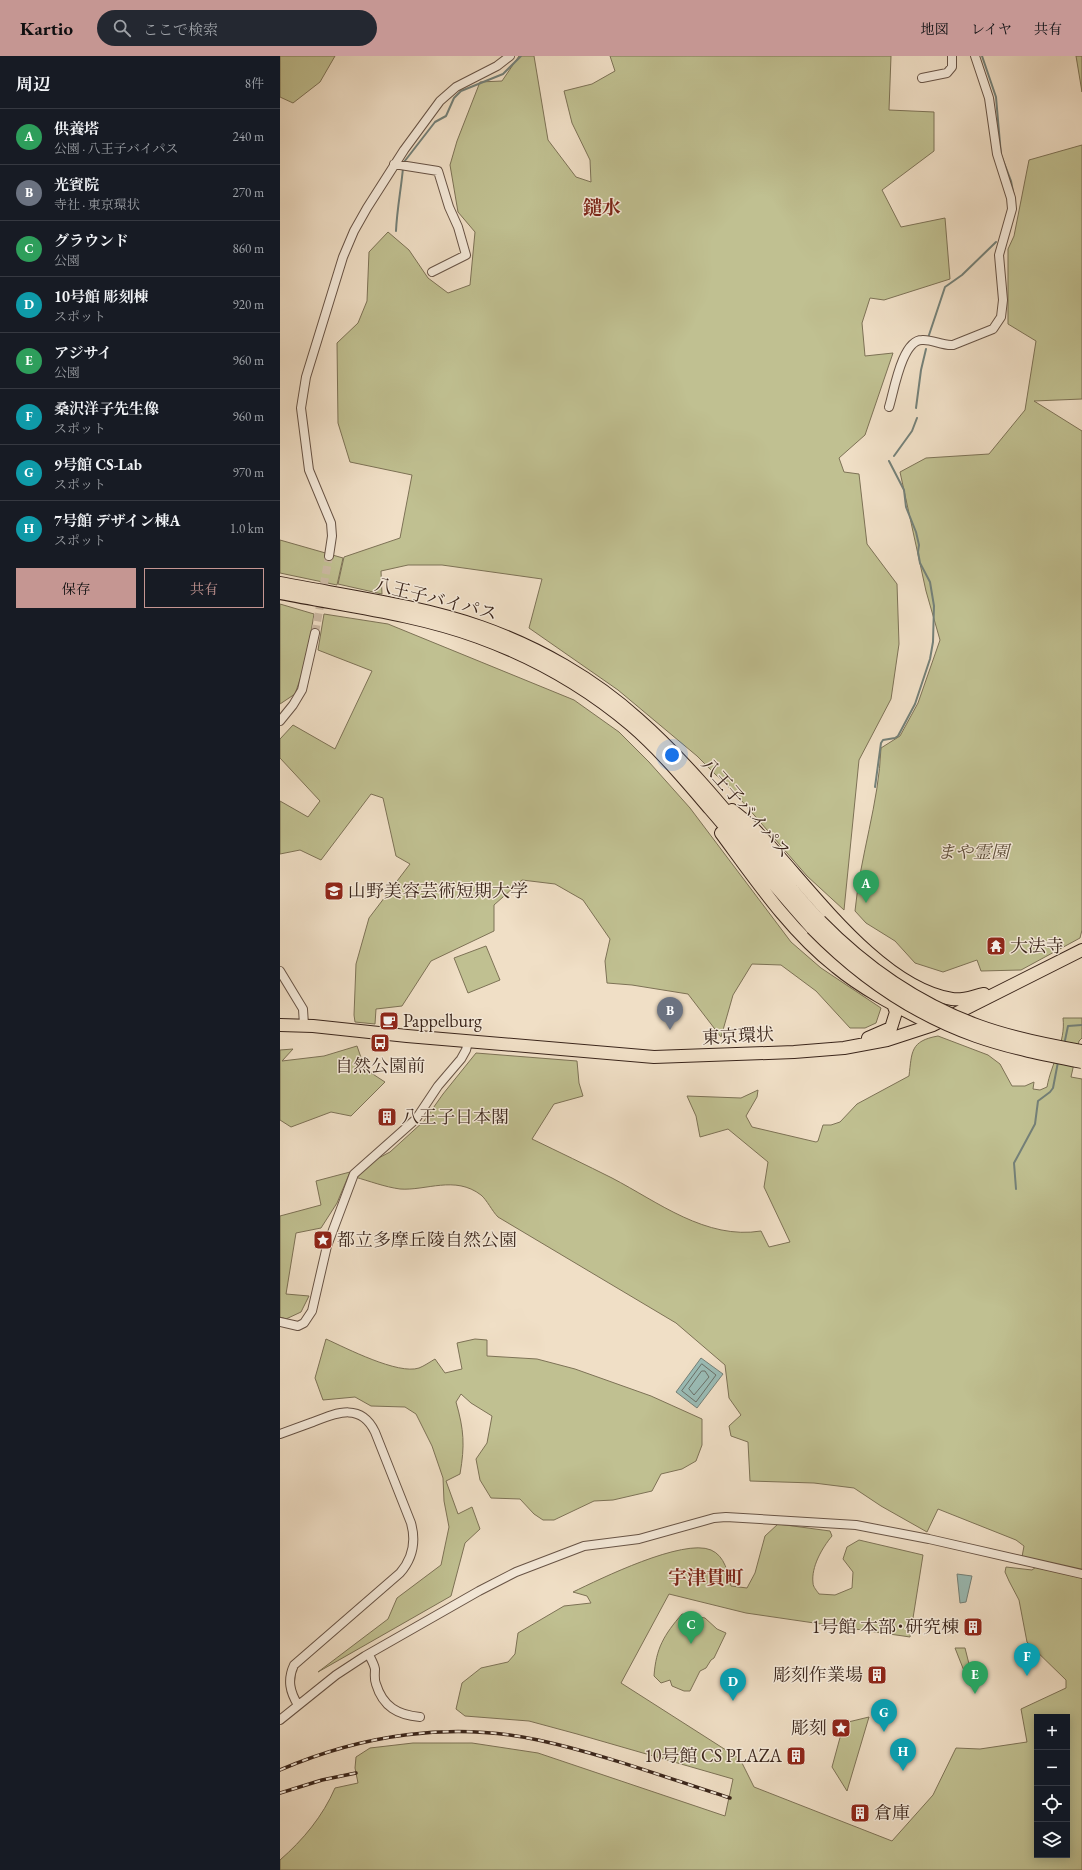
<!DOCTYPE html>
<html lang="ja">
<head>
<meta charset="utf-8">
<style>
	:root { --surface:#171b24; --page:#242831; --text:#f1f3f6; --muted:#9ea1a6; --line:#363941; --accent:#c59692 }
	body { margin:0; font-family:"EB Garamond","Noto Serif JP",serif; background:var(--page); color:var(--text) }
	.controls { position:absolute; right:12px; bottom:12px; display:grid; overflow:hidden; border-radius:0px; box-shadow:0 2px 10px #0003 }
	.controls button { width:36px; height:36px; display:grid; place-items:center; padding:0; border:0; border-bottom:1px solid var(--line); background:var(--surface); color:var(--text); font:20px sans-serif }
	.you { position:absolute; left:392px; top:699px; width:14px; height:14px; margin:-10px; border:3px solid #fff; border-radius:50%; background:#1a73e8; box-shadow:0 0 0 6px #1a73e833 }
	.badge { display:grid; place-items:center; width:26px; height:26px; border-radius:50%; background:var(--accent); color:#fff; font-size:13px; font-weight:700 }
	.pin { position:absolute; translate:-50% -33px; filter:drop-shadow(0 1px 2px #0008) }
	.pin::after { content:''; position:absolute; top:21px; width:14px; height:12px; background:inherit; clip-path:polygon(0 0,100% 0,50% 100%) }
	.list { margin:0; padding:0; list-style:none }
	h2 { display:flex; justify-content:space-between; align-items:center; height:52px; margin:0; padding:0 16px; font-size:17px }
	h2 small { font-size:13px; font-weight:400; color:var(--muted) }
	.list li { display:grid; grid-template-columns:26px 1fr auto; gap:12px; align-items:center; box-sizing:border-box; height:56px; padding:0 16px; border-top:1px solid var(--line) }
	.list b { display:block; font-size:15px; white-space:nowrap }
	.list p { margin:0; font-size:13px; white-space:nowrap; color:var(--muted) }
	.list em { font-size:13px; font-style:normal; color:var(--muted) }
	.actions { display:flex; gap:8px; padding:12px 16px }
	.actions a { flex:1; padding:9px 0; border:1px solid var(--accent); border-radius:0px; text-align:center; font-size:14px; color:var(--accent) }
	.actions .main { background:var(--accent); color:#111 }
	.icon { flex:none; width:22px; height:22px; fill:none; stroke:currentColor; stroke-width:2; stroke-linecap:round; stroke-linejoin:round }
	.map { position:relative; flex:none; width:802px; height:1814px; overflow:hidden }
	header { display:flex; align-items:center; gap:24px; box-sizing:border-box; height:56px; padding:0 20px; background:var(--accent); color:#111 }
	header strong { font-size:19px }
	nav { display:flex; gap:22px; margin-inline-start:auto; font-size:14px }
	.search { width:280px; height:36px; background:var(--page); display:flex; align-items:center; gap:10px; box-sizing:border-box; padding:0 14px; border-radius:22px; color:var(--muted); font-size:15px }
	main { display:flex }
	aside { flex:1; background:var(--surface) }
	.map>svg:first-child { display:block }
	.green { fill:#c0c091; stroke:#7d7256; fill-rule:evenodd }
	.water { fill:#9abcb6; stroke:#748078 }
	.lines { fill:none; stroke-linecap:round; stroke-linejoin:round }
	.shore { stroke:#6a7068; stroke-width:1 }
	.stream { stroke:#748078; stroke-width:2 }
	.minor-tunnel { stroke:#ccbaa4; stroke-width:8; stroke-dasharray:8 4; stroke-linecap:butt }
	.minor-casing { stroke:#685446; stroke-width:10 }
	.highway-casing { stroke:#3a251b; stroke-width:14 }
	.minor { stroke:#f5eada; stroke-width:8 }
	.highway { stroke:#f0dfc6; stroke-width:12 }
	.rail-casing { stroke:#3a251b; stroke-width:3.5 }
	.rail { stroke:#f5eada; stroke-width:2; stroke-dasharray:6; stroke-linecap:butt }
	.highway-bridge-casing { stroke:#3a251b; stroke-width:14; stroke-linecap:butt }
	.highway-bridge { stroke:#f0dfc6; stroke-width:12 }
	.labels { text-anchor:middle; stroke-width:3; stroke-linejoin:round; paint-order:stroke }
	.street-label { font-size:18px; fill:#3a251b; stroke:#f5eada }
	.park-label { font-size:18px; font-style:italic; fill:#5c4c38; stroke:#f5eada }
	.poi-label { font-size:18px; fill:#3a251b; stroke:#f5eada; text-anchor:start }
	.neighbourhood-label { font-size:19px; font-weight:bold; fill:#7a1f14; stroke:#f5eada }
</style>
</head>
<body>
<header>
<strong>Kartio</strong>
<div class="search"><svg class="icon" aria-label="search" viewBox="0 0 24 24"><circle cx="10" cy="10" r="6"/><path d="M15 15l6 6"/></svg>ここで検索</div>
<nav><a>地図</a><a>レイヤ</a><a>共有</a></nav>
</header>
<main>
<aside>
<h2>周辺<small>8件</small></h2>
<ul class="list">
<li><span class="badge" style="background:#2e9e5b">A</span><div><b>供養塔</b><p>公園 · 八王子バイパス</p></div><em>240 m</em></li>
<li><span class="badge" style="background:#6b7280">B</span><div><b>光賓院</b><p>寺社 · 東京環状</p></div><em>270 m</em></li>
<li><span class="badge" style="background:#2e9e5b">C</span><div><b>グラウンド</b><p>公園</p></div><em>860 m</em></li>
<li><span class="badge" style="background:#0f9aa8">D</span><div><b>10号館 彫刻棟</b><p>スポット</p></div><em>920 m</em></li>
<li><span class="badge" style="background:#2e9e5b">E</span><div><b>アジサイ</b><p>公園</p></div><em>960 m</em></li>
<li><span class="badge" style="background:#0f9aa8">F</span><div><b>桑沢洋子先生像</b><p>スポット</p></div><em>960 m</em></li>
<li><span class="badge" style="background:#0f9aa8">G</span><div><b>9号館 CS-Lab</b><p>スポット</p></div><em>970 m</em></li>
<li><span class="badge" style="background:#0f9aa8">H</span><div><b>7号館 デザイン棟A</b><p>スポット</p></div><em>1.0 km</em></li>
</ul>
<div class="actions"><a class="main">保存</a><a>共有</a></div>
</aside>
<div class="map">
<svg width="802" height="1814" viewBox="0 0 802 1814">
	<rect width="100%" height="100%" fill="#f0dfc6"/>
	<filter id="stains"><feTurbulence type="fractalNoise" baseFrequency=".005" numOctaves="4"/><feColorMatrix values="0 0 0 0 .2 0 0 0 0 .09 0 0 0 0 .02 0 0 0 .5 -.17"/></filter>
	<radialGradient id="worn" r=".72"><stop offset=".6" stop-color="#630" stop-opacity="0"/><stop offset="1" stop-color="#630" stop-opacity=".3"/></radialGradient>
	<path class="green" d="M 0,0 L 55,0 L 40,26 L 13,47 L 0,41 Z
		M 239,0 L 254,0 L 268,84 L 296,121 L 311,126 L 310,104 L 292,67 L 284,35 L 312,28 L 335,15 L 330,0 L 611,0 L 609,54 L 654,56 L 654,95 L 602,134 L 621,171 L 665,162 L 670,223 L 604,244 L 590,242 L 582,267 L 585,300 L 613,297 L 585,379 L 559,402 L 564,416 L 579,418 L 587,488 L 617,528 L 619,588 L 611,643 L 579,704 L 564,854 L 527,820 L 461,744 L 417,700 L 338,634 L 249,572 L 262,523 L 162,509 L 128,509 L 101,515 L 102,538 L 58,528 L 64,501 L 120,482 L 132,419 L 70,406 L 58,367 L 57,287 L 78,267 L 87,245 L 89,196 L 108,176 L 129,194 L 148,222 L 168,237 L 190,229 L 195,176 L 178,156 L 170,109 L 177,85 L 200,26 L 222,25 Z
		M 796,0 L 802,0 L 802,36 Z
		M 802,89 L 802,343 L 754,345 L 802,375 L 802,874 L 800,882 L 741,914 L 701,915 L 697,904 L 663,916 L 635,907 L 615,885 L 586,867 L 575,855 C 580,800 599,747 601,692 L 620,680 L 638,647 L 660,584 L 646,535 L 620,416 L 646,402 L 709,398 L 745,354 L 756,285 L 728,268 L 728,193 L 734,180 L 749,104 Z
		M 0,484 L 63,502 L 57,529 L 0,517 Z
		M 0,548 L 34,558 L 26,606 L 15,638 L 0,648 Z
		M 44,558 L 108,568 L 294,644 L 339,676 L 369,706 L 410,752 L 511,886 L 541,912 L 601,952 L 596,967 L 585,972 L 570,972 L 536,935 L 501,909 L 472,908 L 453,939 L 441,981 L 408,938 L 352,929 L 327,927 L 325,905 L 330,883 L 303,844 L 275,828 L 242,824 L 214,849 L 214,875 L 151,905 L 122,950 L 96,953 L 95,968 L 75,966 L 74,959 L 76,908 L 89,862 L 130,808 L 116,800 L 103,742 L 91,738 L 41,804 L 20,794 L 0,798 L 0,745 L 28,761 L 40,745 L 0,702 L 0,683 L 13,669 L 55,693 L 92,615 L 38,594 Z
		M 206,890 L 220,924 L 188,937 L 174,902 Z
		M 783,962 L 802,962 L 802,982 L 799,985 L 791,1021 L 802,1023 L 802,1515 L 742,1501 L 744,1490 L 736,1484 L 658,1453 L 647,1476 L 601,1450 L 574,1432 L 534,1427 L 470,1425 L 468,1386 L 451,1380 L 449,1370 L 461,1359 L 449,1342 L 445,1309 L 396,1267 L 218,1161 C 212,1155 207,1144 201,1139 C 175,1119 146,1135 120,1133 C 105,1131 89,1125 75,1121 L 91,1106 L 110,1096 L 144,1065 L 163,1038 L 196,997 L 297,1005 L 299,1027 L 303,1040 L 274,1048 L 252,1083 C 279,1096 306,1109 332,1122 C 378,1146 426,1184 481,1175 L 489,1191 L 510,1186 L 484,1131 L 488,1106 L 448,1073 L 420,1081 L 416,1060 L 407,1040 L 461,1042 L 478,1034 L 477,1041 L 466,1060 L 472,1071 L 536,1086 L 538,1085 L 543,1069 L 551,1069 L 560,1066 L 577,1048 L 629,1020 C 632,996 630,985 658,980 L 708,999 L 720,1008 L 732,1030 L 745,1030 L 754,1026 L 753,1033 L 760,1034 L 767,1031 C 771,1008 786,986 783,962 Z
		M 77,990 L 85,1013 L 105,1026 L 71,1060 L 51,1056 L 11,1071 L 0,1064 L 0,994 L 13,993 L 2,1005 L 44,1000 Z
		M 70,1116 L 57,1147 L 41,1172 L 16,1177 L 6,1238 L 29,1240 L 21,1256 L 6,1263 L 0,1261 L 0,1160 L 41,1149 L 36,1125 Z
		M 46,1283 C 66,1292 118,1319 139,1312 C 144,1310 150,1306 155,1303 L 165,1317 L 182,1313 L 177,1287 L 195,1283 L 207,1284 L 207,1300 L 257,1303 L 295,1313 L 371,1340 L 422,1363 L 422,1389 L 416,1405 L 402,1413 L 381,1418 L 372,1435 L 333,1444 L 314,1445 L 274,1464 L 263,1464 L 254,1458 L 240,1443 L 211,1442 L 200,1424 L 196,1403 L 207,1387 L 212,1360 L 191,1347 L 181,1338 L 176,1346 C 184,1374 185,1389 180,1418 L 166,1425 L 178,1458 L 192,1451 L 200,1473 L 185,1487 L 171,1540 L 38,1616 L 108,1563 L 117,1542 L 161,1509 L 169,1471 L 164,1445 L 163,1422 L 152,1390 L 136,1358 L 125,1351 L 91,1350 L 75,1341 L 43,1344 L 35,1322 Z
		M 498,1468 L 550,1475 L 552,1480 C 542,1492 531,1511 533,1527 C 533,1531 537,1535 539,1538 L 555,1539 L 572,1532 L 573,1516 L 563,1503 L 567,1491 L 579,1484 L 643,1499 L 630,1581 L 466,1557 L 389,1538 L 341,1627 L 460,1703 L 474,1731 L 612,1785 L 653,1739 L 676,1692 L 700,1693 L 747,1686 L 741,1653 L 786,1632 L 786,1624 L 747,1586 L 739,1544 L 729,1525 L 725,1516 L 726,1511 L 752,1514 L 756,1511 L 802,1522 L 802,1814 L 0,1814 L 0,1804 C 23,1784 43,1760 55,1732 L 78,1727 L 75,1712 L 76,1701 L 90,1692 L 133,1687 L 192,1687 L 258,1697 L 445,1760 L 453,1723 L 297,1678 L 249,1665 L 185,1660 L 176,1653 L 182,1627 L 201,1612 L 228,1606 L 235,1598 L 238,1577 L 284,1550 L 311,1547 L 307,1540 L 293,1536 C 320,1523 403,1482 431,1494 C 445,1500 448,1517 451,1530 L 467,1532 L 475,1517 L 485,1480 ZM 757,1661 L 787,1661 L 787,1799 L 757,1799 Z
		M 402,1558 L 425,1562 L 437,1573 L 446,1577 L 434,1602 L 431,1604 L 426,1612 L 420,1615 L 410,1635 L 404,1635 L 392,1630 L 390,1624 L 381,1627 L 374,1620 C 376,1592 384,1579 402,1558 Z
		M 675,1592 L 685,1592 L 694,1628 L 690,1630 Z
		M 589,1661 L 567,1735 L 552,1711 L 564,1667 Z"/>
	<path class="water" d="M 421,1302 L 443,1318 L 417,1352 L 396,1336 Z
		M 677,1518 L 692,1520 L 686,1546 L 680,1547 Z"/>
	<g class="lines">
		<path class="shore" d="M 422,1308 L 436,1319 L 416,1346 L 402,1335 Z
			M 422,1315 L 425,1315 L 429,1321 L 414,1339 L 409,1333 Z"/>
		<path class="stream" d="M 702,0 L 716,41 L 721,99 L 731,125 L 735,146
			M 124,106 L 155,66 L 166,60 L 174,42 L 181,35 L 223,18 L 241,0
			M 116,175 C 117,153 121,134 123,112
			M 648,282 L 665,231 L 682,219 L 716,186
			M 636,352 L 641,314 L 646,293
			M 614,400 L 632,375 L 637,362
			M 595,731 L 601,687 L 603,684 L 615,682 L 618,680 L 635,648 L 650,603 L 653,586 L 654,550 L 650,526 L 640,507 L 638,496 L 639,489 L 636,476 L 626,451 L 624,434 L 609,405
			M 784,989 L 788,970 L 802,969
			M 736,1133 L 734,1107 L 755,1068 L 758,1045 L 770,1036 L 773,1032 L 778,1006"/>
		<path class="minor-tunnel" d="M 35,577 L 49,500"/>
		<defs>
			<path id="minor" d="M 642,22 L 667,17 L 672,11 L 672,0
				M 114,108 L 158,115 L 169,151 L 178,171 L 186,199 L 152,216
				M 609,351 C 614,335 622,284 642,284 C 652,283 662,290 673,289 L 713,273 L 721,261 L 723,244 L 719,199 L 732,153 L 731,142 L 717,98 L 709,42 L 695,0
				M 49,500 L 52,480 L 51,467 L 29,414 L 21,352 L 26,321 L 63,201 L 74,175 L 87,152 L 124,94 L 160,45 L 176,31 L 217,10 L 230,0
				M 0,665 L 13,649 L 22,634 L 35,577
				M 0,915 L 23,953 L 24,969
				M 0,1266 L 18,1270 L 24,1267 L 32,1255 L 47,1190 L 74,1118 L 136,1063 L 158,1030 L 181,1003 L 186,994 L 188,986
				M 0,1378 C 11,1374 22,1370 33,1366 C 56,1357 81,1346 95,1376 L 131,1467 C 136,1485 133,1502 120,1517 L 14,1609 C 7,1624 10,1636 18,1649
				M 89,1599 C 91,1603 94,1608 95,1613 C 95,1618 94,1623 96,1628 C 103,1651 118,1659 140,1661
				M 0,1664 L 56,1619 L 85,1600 L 199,1535 L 236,1516 L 304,1490 L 359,1483 L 434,1462 L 446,1461 L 576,1469 L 649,1483 L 802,1518"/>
			<path id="highway" d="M 0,527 C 67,540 137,549 201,571 C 258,591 314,623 358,663 C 426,723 479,799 540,865
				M 0,537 C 66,550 135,558 198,581 C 253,601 306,631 351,669 C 380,694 405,724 430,753 C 464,792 497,833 532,872
				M 452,754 C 460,760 468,767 475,774 C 526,826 597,931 672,943 C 684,945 693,940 704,938
				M 441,777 C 475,823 510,875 556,911 C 585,935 620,952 653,969
				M 0,969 L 33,970 L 127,980 L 374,1001 L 514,996 L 564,992 L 607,984 L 653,969 L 802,894
				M 588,982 L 611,972 L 616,956 L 613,948"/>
		</defs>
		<use href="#minor" class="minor-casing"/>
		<use href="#highway" class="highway-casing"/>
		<use href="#minor" class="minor"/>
		<use href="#highway" class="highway"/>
		<defs>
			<path id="rail" d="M 0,1714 C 81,1679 171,1665 258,1684 C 323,1698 387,1722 450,1742
				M 0,1737 L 42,1724 L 76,1717"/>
		</defs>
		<use href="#rail" class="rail-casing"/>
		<use href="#rail" class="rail"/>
		<defs>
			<path id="highway-bridge" d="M 540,865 C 585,911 638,948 699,970 C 732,982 767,989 802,995
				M 532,872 C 578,919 634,958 696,980 C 730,992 766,999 802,1006"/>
		</defs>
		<use href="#highway-bridge" class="highway-bridge-casing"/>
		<use href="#highway-bridge" class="highway-bridge"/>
	</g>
	<defs>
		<symbol id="university-square" viewBox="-11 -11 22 22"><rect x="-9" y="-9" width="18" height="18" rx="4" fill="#8f2418" stroke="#f5eada"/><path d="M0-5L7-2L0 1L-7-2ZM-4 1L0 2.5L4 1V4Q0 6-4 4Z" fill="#fff"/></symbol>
		<symbol id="temple-square" viewBox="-11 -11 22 22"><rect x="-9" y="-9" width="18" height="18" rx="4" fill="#8f2418" stroke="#f5eada"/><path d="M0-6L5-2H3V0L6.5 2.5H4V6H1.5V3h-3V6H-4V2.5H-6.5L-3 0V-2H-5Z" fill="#fff"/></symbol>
		<symbol id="cafe-square" viewBox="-11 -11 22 22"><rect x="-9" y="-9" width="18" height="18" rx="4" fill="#8f2418" stroke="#f5eada"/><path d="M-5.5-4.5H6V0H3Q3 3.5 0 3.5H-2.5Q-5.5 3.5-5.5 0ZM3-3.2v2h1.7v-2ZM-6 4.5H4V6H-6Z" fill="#fff"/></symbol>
		<symbol id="bus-square" viewBox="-11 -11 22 22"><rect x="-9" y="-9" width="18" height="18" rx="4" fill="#8f2418" stroke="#f5eada"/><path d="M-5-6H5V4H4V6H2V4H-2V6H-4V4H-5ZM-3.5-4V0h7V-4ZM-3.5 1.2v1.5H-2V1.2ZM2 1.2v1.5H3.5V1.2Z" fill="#fff"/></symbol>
		<symbol id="building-square" viewBox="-11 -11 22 22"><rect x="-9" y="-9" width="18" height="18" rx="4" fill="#8f2418" stroke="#f5eada"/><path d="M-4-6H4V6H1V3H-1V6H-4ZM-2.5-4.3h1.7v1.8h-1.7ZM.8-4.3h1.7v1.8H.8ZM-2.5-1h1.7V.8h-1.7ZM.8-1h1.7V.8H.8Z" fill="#fff"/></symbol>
		<symbol id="sight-square" viewBox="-11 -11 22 22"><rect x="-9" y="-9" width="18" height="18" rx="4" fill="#8f2418" stroke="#f5eada"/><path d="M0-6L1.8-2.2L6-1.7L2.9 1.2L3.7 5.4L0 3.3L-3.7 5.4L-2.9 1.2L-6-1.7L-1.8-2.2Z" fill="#fff"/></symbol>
	</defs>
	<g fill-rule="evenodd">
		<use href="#university-square" x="43" y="824" width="22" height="22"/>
		<use href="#temple-square" x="705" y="879" width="22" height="22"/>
		<use href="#cafe-square" x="98" y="954" width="22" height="22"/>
		<use href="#bus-square" x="89" y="976" width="22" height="22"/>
		<use href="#building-square" x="96" y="1050" width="22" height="22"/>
		<use href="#sight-square" x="32" y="1173" width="22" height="22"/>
		<use href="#building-square" x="682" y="1560" width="22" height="22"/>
		<use href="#building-square" x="586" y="1608" width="22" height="22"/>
		<use href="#sight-square" x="550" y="1661" width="22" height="22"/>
		<use href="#building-square" x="505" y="1689" width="22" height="22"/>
		<use href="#building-square" x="569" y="1746" width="22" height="22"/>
	</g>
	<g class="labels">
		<g class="street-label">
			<text transform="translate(156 543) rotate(14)" y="6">八王子バイパス</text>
			<text transform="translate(466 752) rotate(49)" y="6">八王子バイパス</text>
			<text transform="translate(458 980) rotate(-3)" y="6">東京環状</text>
		</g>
		<g class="park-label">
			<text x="693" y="802">まや霊園</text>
		</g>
		<g class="poi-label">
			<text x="68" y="841">山野美容芸術短期大学</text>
			<text x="730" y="896">大法寺</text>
			<text x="123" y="971">Pappelburg</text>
			<text x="100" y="1016" text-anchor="middle">自然公園前</text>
			<text x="121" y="1067">八王子日本閣</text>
			<text x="57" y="1190">都立多摩丘陵自然公園</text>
			<text x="679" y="1577" text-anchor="end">1号館 本部･研究棟</text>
			<text x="583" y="1625" text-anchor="end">彫刻作業場</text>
			<text x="547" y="1678" text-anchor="end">彫刻</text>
			<text x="502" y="1706" text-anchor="end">10号館 CS PLAZA</text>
			<text x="594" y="1763">倉庫</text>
		</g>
		<g class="neighbourhood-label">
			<text x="322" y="158">鑓水</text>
			<text x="426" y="1528">宇津貫町</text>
		</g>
	</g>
	<rect width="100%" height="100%" filter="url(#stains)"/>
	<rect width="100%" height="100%" fill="url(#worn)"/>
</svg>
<div class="controls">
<button>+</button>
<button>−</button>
<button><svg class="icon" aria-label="locate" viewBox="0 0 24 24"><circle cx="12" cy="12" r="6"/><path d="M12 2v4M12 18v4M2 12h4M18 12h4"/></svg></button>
<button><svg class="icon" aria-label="layers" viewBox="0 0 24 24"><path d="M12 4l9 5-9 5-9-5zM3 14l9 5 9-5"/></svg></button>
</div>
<div class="you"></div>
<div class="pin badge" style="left:586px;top:847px;background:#2e9e5b">A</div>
<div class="pin badge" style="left:390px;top:974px;background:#6b7280">B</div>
<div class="pin badge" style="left:411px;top:1588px;background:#2e9e5b">C</div>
<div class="pin badge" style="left:453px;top:1645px;background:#0f9aa8">D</div>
<div class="pin badge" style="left:695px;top:1638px;background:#2e9e5b">E</div>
<div class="pin badge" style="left:747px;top:1620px;background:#0f9aa8">F</div>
<div class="pin badge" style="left:604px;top:1676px;background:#0f9aa8">G</div>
<div class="pin badge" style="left:623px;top:1715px;background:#0f9aa8">H</div>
</div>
</main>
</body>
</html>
